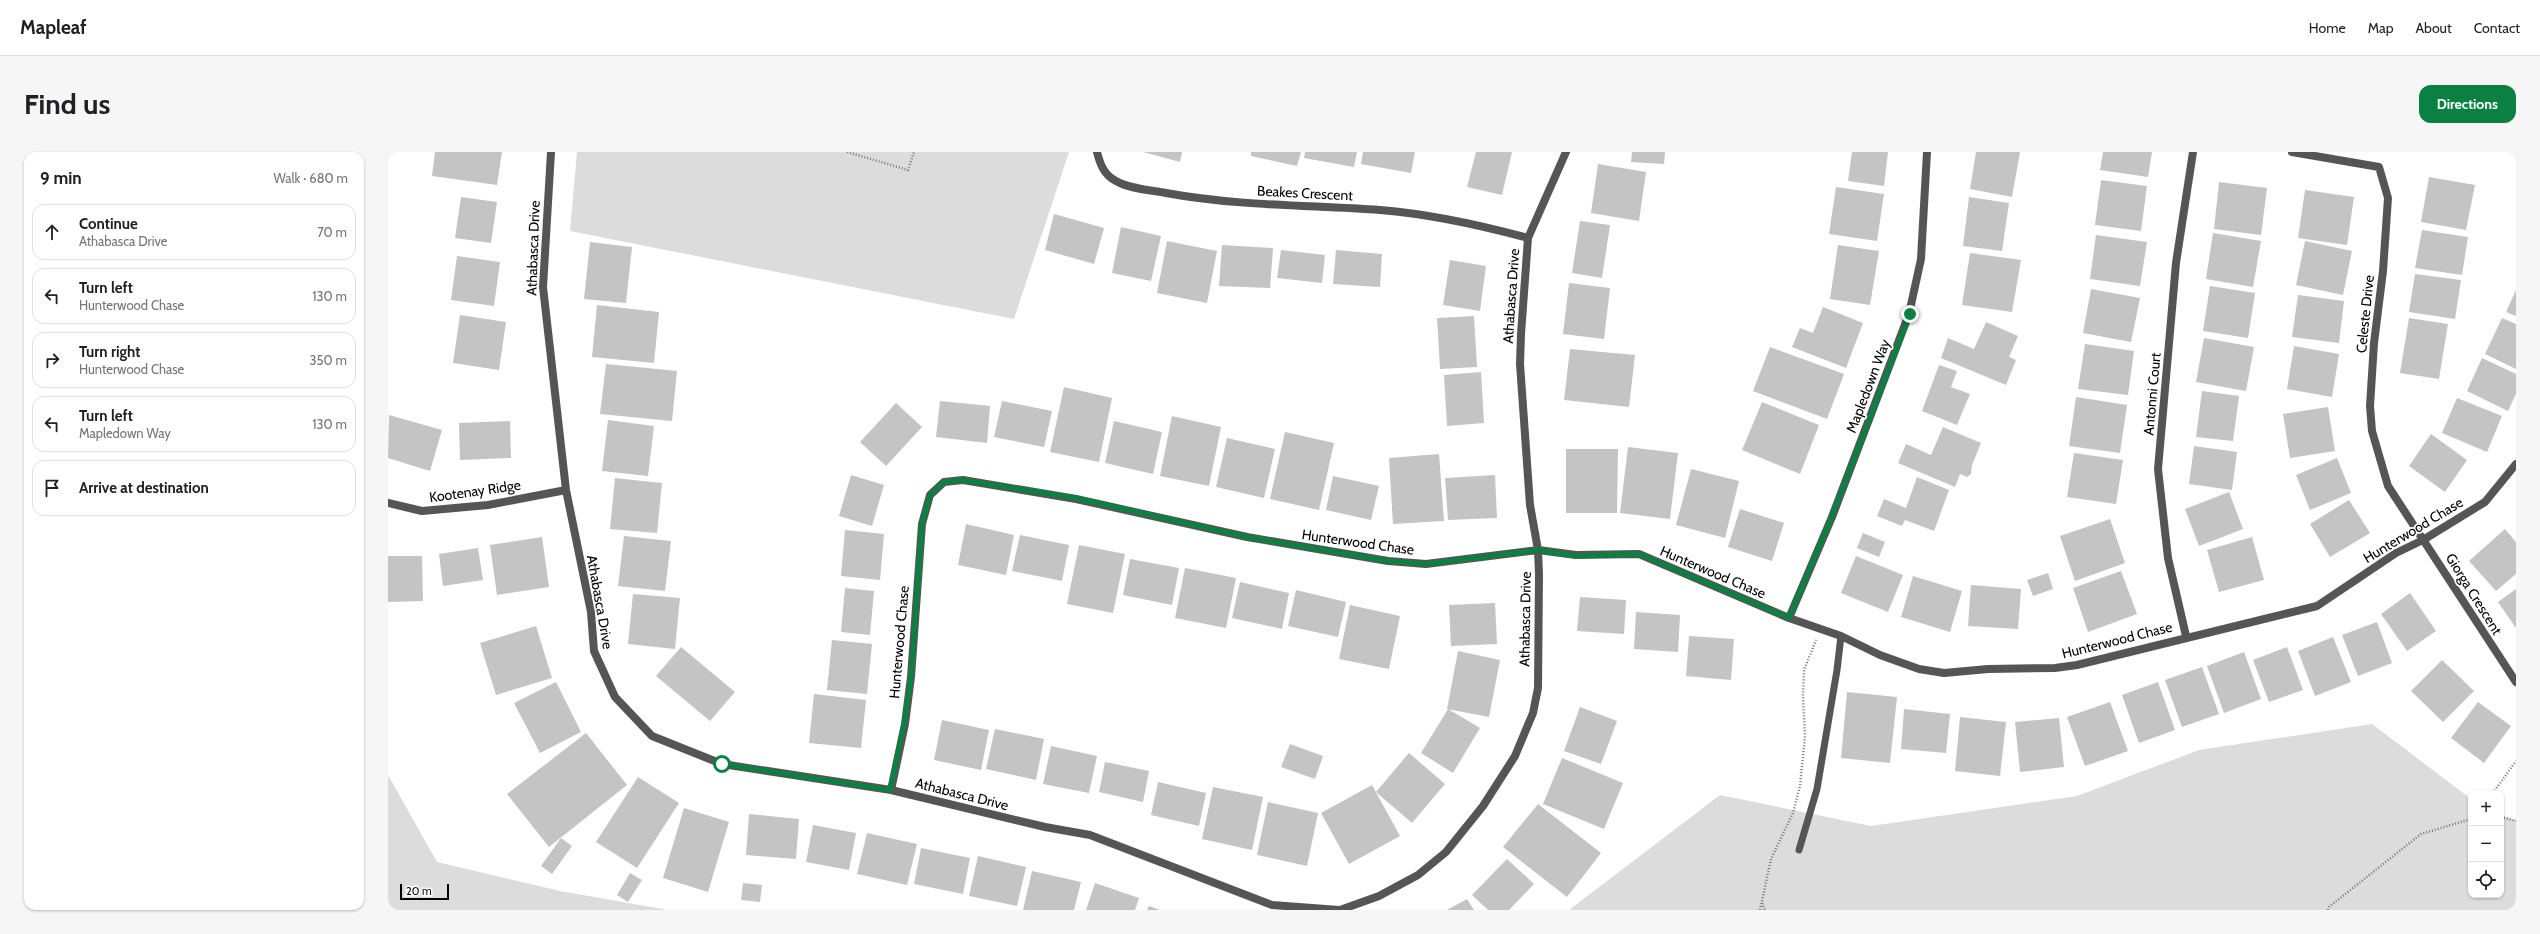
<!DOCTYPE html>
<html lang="en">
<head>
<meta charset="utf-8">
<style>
	:root { --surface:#fff; --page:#f6f6f6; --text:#202124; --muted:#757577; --line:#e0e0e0; --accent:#0b8043 }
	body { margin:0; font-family:Cabin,sans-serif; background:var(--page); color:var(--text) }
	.controls { position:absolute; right:12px; bottom:12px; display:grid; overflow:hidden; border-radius:8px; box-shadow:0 1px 3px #0004 }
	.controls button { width:36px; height:36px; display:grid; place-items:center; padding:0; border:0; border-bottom:1px solid var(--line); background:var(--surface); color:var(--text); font:20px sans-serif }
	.scale { position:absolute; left:12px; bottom:10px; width:49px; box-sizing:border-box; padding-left:4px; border:2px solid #000; border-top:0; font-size:11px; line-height:14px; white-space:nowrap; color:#000; -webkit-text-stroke:3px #fff; paint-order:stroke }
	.stop { position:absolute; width:12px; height:12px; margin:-9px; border:3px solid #0b8043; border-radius:50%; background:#fff }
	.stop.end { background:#0b8043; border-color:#fff; box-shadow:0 1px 4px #0008 }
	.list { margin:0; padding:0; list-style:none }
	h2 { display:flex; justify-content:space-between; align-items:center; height:52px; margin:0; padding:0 16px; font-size:17px }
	h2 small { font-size:13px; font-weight:400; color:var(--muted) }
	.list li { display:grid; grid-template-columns:26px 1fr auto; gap:12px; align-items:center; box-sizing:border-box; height:56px; margin:0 8px 8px; padding:0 8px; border:1px solid var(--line); border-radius:12px }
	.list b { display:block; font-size:15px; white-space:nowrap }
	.list p { margin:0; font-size:13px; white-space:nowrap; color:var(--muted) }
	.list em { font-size:13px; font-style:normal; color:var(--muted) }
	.icon { flex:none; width:22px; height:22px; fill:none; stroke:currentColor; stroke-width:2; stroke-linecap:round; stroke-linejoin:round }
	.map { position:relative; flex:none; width:2128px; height:758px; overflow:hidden; border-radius:12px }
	header { display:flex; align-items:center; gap:24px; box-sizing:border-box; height:56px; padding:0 20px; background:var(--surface); border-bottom:1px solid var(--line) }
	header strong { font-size:19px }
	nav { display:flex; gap:22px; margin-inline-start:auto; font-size:14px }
	.intro { display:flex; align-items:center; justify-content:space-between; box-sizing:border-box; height:96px; padding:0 24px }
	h1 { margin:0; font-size:28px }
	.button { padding:10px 18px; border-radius:12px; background:var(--accent); color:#fff; font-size:14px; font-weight:700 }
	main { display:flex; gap:24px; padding:0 24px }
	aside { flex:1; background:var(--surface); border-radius:12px; box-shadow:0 1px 3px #0004 }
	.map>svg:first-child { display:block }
	.green { fill:#dcdcdc }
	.building { fill:#c4c4c4 }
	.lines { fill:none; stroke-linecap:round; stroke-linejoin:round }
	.path { stroke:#777; stroke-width:2.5; stroke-dasharray:1 2; stroke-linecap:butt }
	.lane { stroke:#555; stroke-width:7 }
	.street { stroke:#555; stroke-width:8 }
	.route { stroke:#0b8043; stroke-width:5 }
	.labels { text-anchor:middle; stroke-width:3.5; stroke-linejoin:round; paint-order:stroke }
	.street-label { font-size:14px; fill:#000; stroke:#fff }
</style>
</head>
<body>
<header>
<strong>Mapleaf</strong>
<nav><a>Home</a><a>Map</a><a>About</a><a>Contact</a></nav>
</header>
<div class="intro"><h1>Find us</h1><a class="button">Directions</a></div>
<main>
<aside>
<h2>9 min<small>Walk · 680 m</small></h2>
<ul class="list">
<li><svg class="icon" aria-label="ahead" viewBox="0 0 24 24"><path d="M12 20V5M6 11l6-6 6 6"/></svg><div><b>Continue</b><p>Athabasca Drive</p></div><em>70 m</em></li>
<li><svg class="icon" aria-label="left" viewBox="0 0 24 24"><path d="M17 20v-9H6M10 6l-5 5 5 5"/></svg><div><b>Turn left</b><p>Hunterwood Chase</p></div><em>130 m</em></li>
<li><svg class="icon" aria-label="right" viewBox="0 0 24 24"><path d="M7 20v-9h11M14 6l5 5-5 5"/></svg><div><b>Turn right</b><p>Hunterwood Chase</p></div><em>350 m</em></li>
<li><svg class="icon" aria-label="left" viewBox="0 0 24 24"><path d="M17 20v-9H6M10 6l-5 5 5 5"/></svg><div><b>Turn left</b><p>Mapledown Way</p></div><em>130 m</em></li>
<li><svg class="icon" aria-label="arrive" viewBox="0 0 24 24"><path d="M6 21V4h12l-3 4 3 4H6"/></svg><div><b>Arrive at destination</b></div></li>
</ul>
</aside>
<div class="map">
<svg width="2128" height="758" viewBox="0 0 2128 758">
	<rect width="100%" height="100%" fill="#fff"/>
	<path class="green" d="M 189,0 L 681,0 L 626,167 L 182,79 Z
		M 1984,572 L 2083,647 L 2083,743 L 2113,743 L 2113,664 L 2128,668 L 2128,758 L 1181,758 L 1332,643 L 1483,674 L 1689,644 L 1811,598 Z
		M 0,623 L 49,710 L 172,739 L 280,758 L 0,758 Z"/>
	<path class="building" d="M 47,0 L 114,0 L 109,33 L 44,24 Z
		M 755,0 L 794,0 L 792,10 Z
		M 863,0 L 913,0 L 909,14 L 863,4 Z
		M 917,0 L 969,0 L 966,15 L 916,6 Z
		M 975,0 L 1027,0 L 1023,21 L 973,12 Z
		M 1088,0 L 1124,0 L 1114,43 L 1079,35 Z
		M 1244,0 L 1277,0 L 1276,12 L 1243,10 Z
		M 1464,0 L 1500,0 L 1496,34 L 1460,29 Z
		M 1588,0 L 1632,0 L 1624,45 L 1582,37 Z
		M 1715,0 L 1764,0 L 1760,25 L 1712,18 Z
		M 1210,12 L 1258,20 L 1251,69 L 1203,61 Z
		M 2041,25 L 2087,33 L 2078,78 L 2033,70 Z
		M 1713,28 L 1759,34 L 1753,79 L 1707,73 Z
		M 1831,30 L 1879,36 L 1873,83 L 1826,77 Z
		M 1448,35 L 1496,42 L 1489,89 L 1441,82 Z
		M 1917,38 L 1966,45 L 1959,93 L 1910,86 Z
		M 73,45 L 109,50 L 103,91 L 67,86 Z
		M 1581,45 L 1621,51 L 1614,99 L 1575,94 Z
		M 666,62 L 716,76 L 706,112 L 657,98 Z
		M 1192,69 L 1222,73 L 1214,126 L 1184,121 Z
		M 733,75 L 773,84 L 763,129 L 724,121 Z
		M 2034,78 L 2080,85 L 2074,123 L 2027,116 Z
		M 1825,81 L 1873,89 L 1865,135 L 1818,127 Z
		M 1708,83 L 1759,90 L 1752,134 L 1702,127 Z
		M 779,89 L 829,99 L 819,151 L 769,141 Z
		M 1917,89 L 1964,99 L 1955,143 L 1908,133 Z
		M 202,90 L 244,95 L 238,151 L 196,147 Z
		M 834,93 L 885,96 L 882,136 L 831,134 Z
		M 1450,93 L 1491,99 L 1482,153 L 1442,147 Z
		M 893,98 L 937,103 L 934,131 L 889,126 Z
		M 948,98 L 994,102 L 992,135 L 945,132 Z
		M 1582,101 L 1633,108 L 1624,160 L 1574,153 Z
		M 69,104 L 112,110 L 106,154 L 63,148 Z
		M 1062,108 L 1098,114 L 1092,159 L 1055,153 Z
		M 2027,122 L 2073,128 L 2067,167 L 2021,160 Z
		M 1181,131 L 1222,136 L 1216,187 L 1175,182 Z
		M 1822,134 L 1867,141 L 1860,186 L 1815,179 Z
		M 1703,137 L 1752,146 L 1743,190 L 1695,181 Z
		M 2128,138 L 2128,164 L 2118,160 Z
		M 1910,143 L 1956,149 L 1951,191 L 1904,185 Z
		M 209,153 L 271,160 L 266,211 L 204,205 Z
		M 1435,155 L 1475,171 L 1458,216 L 1404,195 L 1412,176 L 1425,181 Z
		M 72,163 L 118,170 L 111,218 L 65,211 Z
		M 1086,164 L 1089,215 L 1052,217 L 1049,166 Z
		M 2021,166 L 2060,172 L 2051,227 L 2012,221 Z
		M 2114,166 L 2128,172 L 2128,217 L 2097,202 Z
		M 1598,170 L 1630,184 L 1621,205 L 1628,208 L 1618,233 L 1553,206 L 1560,186 L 1586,197 Z
		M 1816,186 L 1866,195 L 1858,239 L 1808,230 Z
		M 1697,192 L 1746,199 L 1740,243 L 1690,237 Z
		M 1906,194 L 1951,202 L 1944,245 L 1899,237 Z
		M 1382,195 L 1456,222 L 1439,267 L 1365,239 Z
		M 1182,197 L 1247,203 L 1241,255 L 1176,248 Z
		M 2094,206 L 2128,222 L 2128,242 L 2120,259 L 2079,239 Z
		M 218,212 L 289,219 L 284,269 L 212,262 Z
		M 1551,213 L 1569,219 L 1563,235 L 1582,242 L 1569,273 L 1534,259 Z
		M 1093,220 L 1096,271 L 1059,274 L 1056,223 Z
		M 676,235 L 724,246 L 711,310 L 662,300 Z
		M 1814,239 L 1851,244 L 1845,289 L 1808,285 Z
		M 1688,245 L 1739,253 L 1732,301 L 1681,294 Z
		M 2069,246 L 2114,264 L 2099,300 L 2054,281 Z
		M 552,249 L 602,254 L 599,291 L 548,285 Z
		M 614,249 L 664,259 L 656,295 L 606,285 Z
		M 1374,250 L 1431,273 L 1412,322 L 1354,298 Z
		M 508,251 L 534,275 L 498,314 L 472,290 Z
		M 1940,255 L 1947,299 L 1902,306 L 1895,262 Z
		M 1,263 L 54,278 L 42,319 L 0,306 Z
		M 784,264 L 833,275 L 821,334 L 772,324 Z
		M 220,268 L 266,274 L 260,324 L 214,319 Z
		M 122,269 L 123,306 L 72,308 L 71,271 Z
		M 726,269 L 774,280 L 765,322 L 717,311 Z
		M 1555,275 L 1593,291 L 1584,313 L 1583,322 L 1579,325 L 1572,322 L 1567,335 L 1510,311 L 1518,292 L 1543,303 Z
		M 897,280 L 946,291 L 931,358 L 882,347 Z
		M 2043,282 L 2079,308 L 2057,340 L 2021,314 Z
		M 839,286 L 887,297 L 876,346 L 828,335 Z
		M 1806,294 L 1849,300 L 1844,338 L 1801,332 Z
		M 1240,295 L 1290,301 L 1282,367 L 1232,361 Z
		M 1178,297 L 1230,297 L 1229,361 L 1178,361 Z
		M 1686,301 L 1735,308 L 1728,352 L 1679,345 Z
		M 1051,302 L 1056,369 L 1005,372 L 1001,306 Z
		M 1949,306 L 1963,341 L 1922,358 L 1908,323 Z
		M 1303,317 L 1351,329 L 1337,386 L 1288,373 Z
		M 463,323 L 496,333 L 484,374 L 451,364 Z
		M 1107,323 L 1109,366 L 1060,368 L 1057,326 Z
		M 945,324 L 991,334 L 983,368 L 938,358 Z
		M 1529,325 L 1561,338 L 1546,379 L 1517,368 L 1514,374 L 1489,364 L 1496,347 L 1518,356 Z
		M 227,326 L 274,331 L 269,381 L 222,377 Z
		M 1841,340 L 1855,377 L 1811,394 L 1797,357 Z
		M 1961,348 L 1982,381 L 1942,405 L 1922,372 Z
		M 1352,357 L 1396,371 L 1384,409 L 1340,395 Z
		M 1722,367 L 1737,411 L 1687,429 L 1672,384 Z
		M 578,372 L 626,383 L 618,423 L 570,413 Z
		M 2117,377 L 2128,390 L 2128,422 L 2108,439 L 2081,409 Z
		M 457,378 L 496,382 L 492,428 L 453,424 Z
		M 1475,381 L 1497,390 L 1491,405 L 1469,396 Z
		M 632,383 L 681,393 L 674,429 L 624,419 Z
		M 236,384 L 283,389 L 277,439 L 230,434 Z
		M 154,385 L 161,435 L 109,443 L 102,393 Z
		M 1864,385 L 1876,428 L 1831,440 L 1819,398 Z
		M 691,393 L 737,402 L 725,461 L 679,452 Z
		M 90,396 L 95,428 L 55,434 L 51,402 Z
		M 0,404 L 34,404 L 35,449 L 0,450 Z
		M 1468,404 L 1515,423 L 1500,460 L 1453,441 Z
		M 742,407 L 791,416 L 784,453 L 735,443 Z
		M 797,416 L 848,426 L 838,476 L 787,466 Z
		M 1733,419 L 1749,462 L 1700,480 L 1685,436 Z
		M 1660,421 L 1665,437 L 1645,444 L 1639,428 Z
		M 1525,424 L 1574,439 L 1562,480 L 1513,465 Z
		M 852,430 L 901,441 L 894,477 L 844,466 Z
		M 1583,433 L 1633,437 L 1630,477 L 1580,474 Z
		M 457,436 L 486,439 L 482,483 L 453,480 Z
		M 2128,437 L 2128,476 L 2110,450 Z
		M 908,438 L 958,450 L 950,485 L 900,474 Z
		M 2022,441 L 2048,479 L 2019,499 L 1993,462 Z
		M 245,442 L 292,446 L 287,497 L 240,492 Z
		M 1192,445 L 1238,448 L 1236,482 L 1189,479 Z
		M 1107,451 L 1109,492 L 1063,494 L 1061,453 Z
		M 962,453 L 1012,464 L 1001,517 L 951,507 Z
		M 1248,460 L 1292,463 L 1290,500 L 1246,497 Z
		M 1989,470 L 2004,511 L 1970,524 L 1954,483 Z
		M 148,474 L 164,526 L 108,543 L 92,491 Z
		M 1301,484 L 1346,487 L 1343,528 L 1298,524 Z
		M 1945,485 L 1963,530 L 1927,544 L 1910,499 Z
		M 444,488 L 484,492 L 479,542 L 439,538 Z
		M 293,495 L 347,540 L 322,569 L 268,524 Z
		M 1899,495 L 1915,538 L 1881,550 L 1865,508 Z
		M 1070,499 L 1112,508 L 1101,565 L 1059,557 Z
		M 1856,500 L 1873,547 L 1836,561 L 1819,514 Z
		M 2054,508 L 2086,539 L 2055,570 L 2023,539 Z
		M 1814,515 L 1831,562 L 1794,575 L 1777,528 Z
		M 168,530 L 193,580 L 152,601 L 126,551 Z
		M 1770,530 L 1787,578 L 1751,591 L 1734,543 Z
		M 1459,540 L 1509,545 L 1502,611 L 1453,606 Z
		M 426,542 L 478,548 L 473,596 L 421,591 Z
		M 1722,550 L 1740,599 L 1697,614 L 1679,565 Z
		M 2090,550 L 2123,574 L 2096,611 L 2063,586 Z
		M 1192,555 L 1229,569 L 1213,612 L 1176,599 Z
		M 1060,557 L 1092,576 L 1065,621 L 1033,601 Z
		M 1516,557 L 1562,562 L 1558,601 L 1513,597 Z
		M 1572,565 L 1618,570 L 1612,624 L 1567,619 Z
		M 1671,566 L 1676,615 L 1632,620 L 1627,570 Z
		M 554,568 L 601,578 L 593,618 L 546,608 Z
		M 607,577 L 656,587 L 648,628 L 598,617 Z
		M 198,581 L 239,633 L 161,695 L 119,642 Z
		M 902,592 L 935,604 L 927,627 L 893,615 Z
		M 663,594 L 709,604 L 701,641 L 655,632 Z
		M 1021,601 L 1057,632 L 1024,671 L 988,640 Z
		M 1174,606 L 1235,631 L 1216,677 L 1155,652 Z
		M 717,610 L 761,619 L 755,650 L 711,640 Z
		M 250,625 L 291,651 L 249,716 L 208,690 Z
		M 770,630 L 818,641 L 811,674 L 763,663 Z
		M 984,633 L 1012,684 L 961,712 L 933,661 Z
		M 825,635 L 875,645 L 864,698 L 814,687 Z
		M 880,650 L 930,661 L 919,714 L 869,703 Z
		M 1150,652 L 1213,701 L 1179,745 L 1115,695 Z
		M 296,656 L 341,670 L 320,740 L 275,726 Z
		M 361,662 L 411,667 L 408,707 L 358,703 Z
		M 425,673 L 468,681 L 461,718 L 418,710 Z
		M 479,681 L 529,692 L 519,733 L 469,722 Z
		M 173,686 L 184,694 L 164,722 L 153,714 Z
		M 533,696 L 582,706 L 575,742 L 526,732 Z
		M 590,704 L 638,715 L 629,754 L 581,744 Z
		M 1119,707 L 1146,732 L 1121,758 L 1100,758 L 1084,743 Z
		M 644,719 L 693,730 L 686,758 L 635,758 Z
		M 242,721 L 254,728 L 240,750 L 229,743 Z
		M 355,731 L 374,733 L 372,750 L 353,748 Z
		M 707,731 L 751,746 L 747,758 L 698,758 Z
		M 1079,747 L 1086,758 L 1059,758 Z
		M 761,754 L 772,758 L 759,758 Z"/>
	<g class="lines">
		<path class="path" d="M 459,0 L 520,18 L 526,0
			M 2105,641 L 2128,609
			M 2113,665 L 2128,669
			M 1374,751 L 1377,758
			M 1372,758 L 1383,707 L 1405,661 L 1412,634 L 1417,584 L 1415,544 L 1416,518 L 1428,488
			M 1940,758 L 1941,755 L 2033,682 L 2083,667"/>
		<path class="lane" d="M 1411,698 L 1429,637 L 1449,518 L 1453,484"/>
		<path class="street" d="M 163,0 L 155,135 L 178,338 L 203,460 L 206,499 L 227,545 L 264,584 L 334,612 L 503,638 L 657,675 L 702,683 L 884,753 L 951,758
			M 709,0 C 712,12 716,23 728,29 C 742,37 762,38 778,41 C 849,54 920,53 992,58 C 1042,62 1092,73 1140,86
			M 1904,0 L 1991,15 L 2000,46 L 1995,119 L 1986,191 L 1982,254 L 1984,279 L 2000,334 L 2128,530
			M 0,351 L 34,359 L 100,353 L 178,338
			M 1401,466 L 1444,365 L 1521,162 L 1533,107 L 1539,0
			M 1798,484 L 1780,406 L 1770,317 L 1788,111 L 1805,0
			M 503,638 L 517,572 L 523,525 L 534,372 L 542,343 L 556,330 L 575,328 L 688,347 L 859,385 L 1000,409 L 1038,412 L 1150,398 L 1188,403 L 1251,402 L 1401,466 L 1453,484 L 1492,503 L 1531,517 L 1556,521 L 1600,517 L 1667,516 L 1689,513 L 1929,454 L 2008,401 L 2035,388 L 2097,350 L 2128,312
			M 952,758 L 991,744 L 1030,723 L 1058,700 L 1095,654 L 1127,604 L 1145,561 L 1150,536 L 1151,422 L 1150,398 L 1142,353 L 1132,212 L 1133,182 L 1140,86 L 1178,0"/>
	</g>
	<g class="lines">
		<path class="route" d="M 334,612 L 502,638 L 516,572 L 523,525 L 534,372 L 542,343 L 556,330 L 575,328 L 688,346 L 859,385 L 1000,409 L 1038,412 L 1150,398 L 1188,404 L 1251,402 L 1401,466 L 1444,364 L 1522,162"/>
	</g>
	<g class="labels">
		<g class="street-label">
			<text transform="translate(917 41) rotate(3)" y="5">Beakes Crescent</text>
			<text transform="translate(145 96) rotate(-88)" y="5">Athabasca Drive</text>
			<text transform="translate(1123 144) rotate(-86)" y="5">Athabasca Drive</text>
			<text transform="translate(1977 162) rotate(-84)" y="5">Celeste Drive</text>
			<text transform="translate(1480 234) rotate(-69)" y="5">Mapledown Way</text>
			<text transform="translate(1764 242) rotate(-85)" y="5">Antonni Court</text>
			<text transform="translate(87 339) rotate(-8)" y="5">Kootenay Ridge</text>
			<text transform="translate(2025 378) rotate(-31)" y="5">Hunterwood Chase</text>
			<text transform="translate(970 390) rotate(8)" y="5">Hunterwood Chase</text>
			<text transform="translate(1325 420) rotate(23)" y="5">Hunterwood Chase</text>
			<text transform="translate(2086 442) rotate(58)" y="5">Giorga Crescent</text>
			<text transform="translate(212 450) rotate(80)" y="5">Athabasca Drive</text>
			<text transform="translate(1137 467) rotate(-89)" y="5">Athabasca Drive</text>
			<text transform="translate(1729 488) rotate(-14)" y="5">Hunterwood Chase</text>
			<text transform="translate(511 490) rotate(-85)" y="5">Hunterwood Chase</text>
			<text transform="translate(574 642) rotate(14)" y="5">Athabasca Drive</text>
		</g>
	</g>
</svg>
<div class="controls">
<button>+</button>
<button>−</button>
<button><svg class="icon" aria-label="locate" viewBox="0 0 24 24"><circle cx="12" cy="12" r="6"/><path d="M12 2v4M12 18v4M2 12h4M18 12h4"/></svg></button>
</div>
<div class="scale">20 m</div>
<div class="stop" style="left:334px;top:612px"></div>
<div class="stop end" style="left:1522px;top:162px"></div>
</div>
</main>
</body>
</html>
